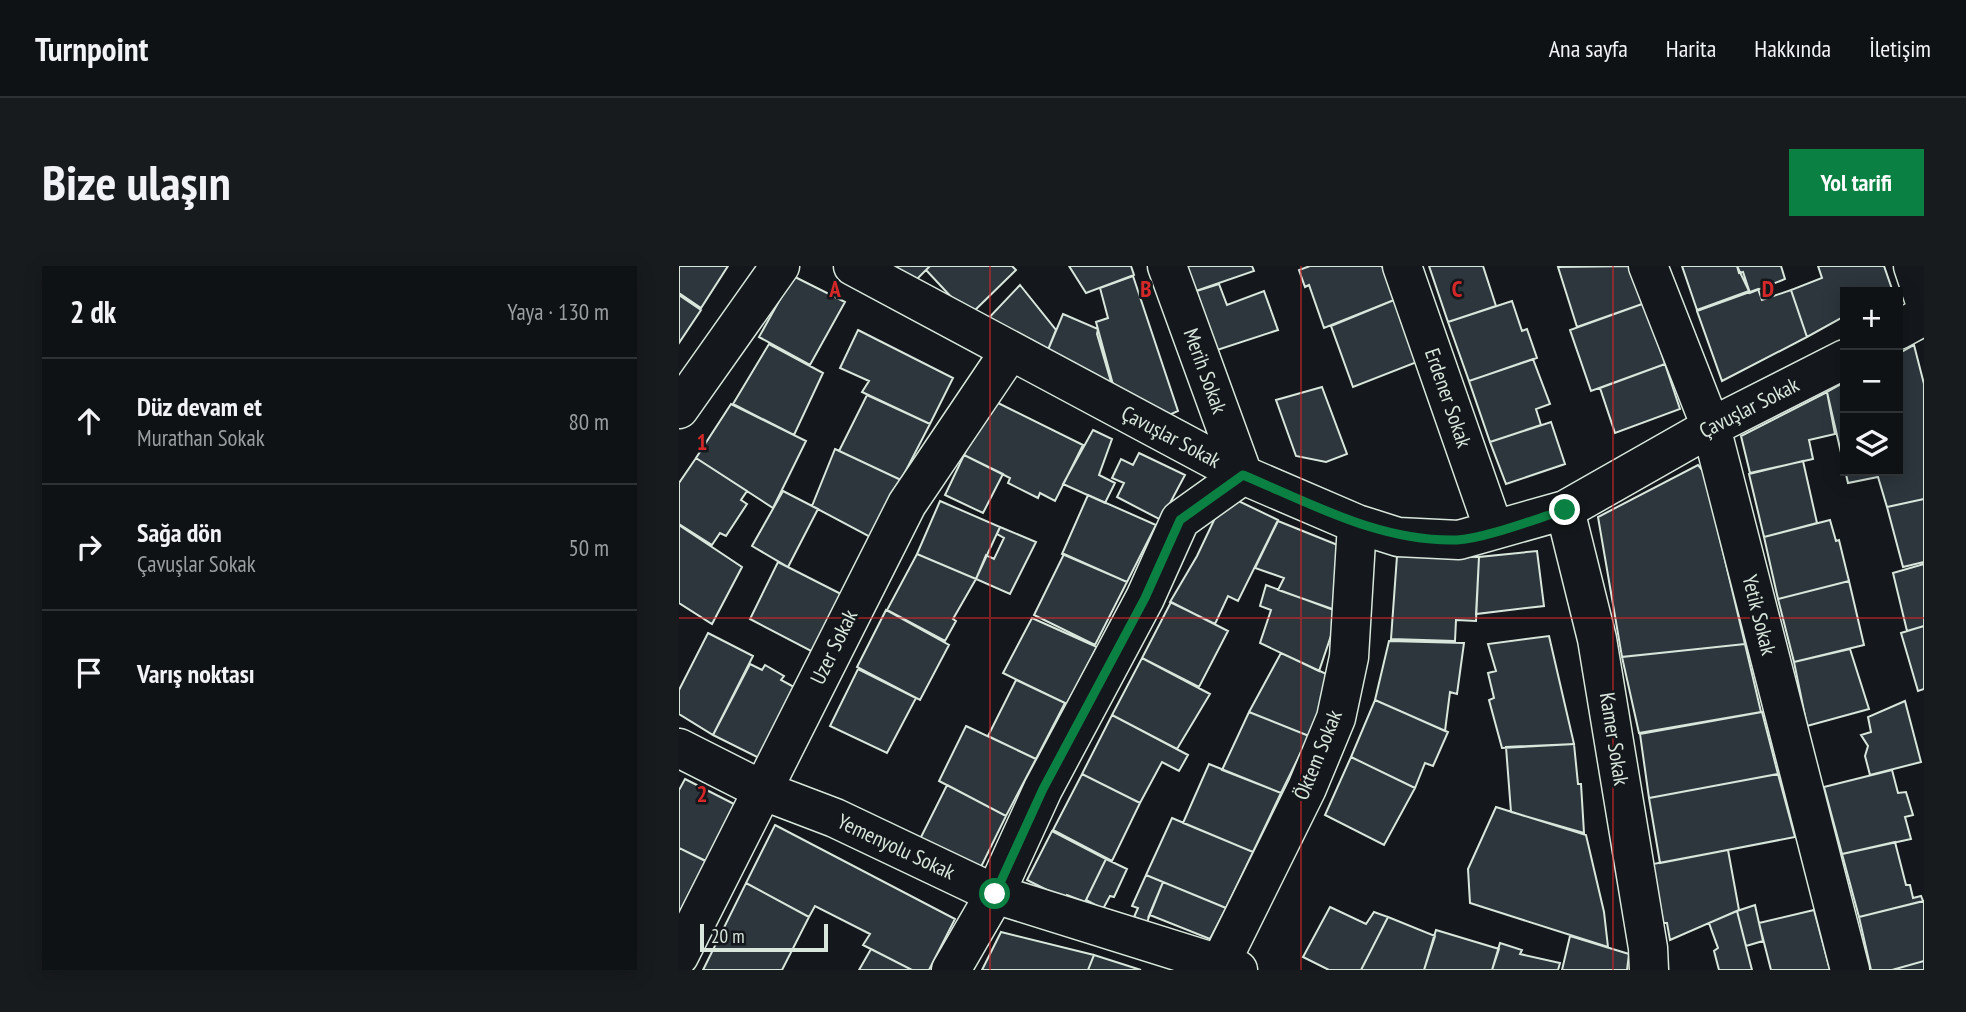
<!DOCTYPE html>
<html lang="tr">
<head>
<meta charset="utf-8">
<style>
	:root { --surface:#0f1215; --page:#181b1e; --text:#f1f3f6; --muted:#9b9ea0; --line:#2f3234; --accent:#0b8043 }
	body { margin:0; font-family:"PT Sans Narrow",sans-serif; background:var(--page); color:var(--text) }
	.controls { position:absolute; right:21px; top:21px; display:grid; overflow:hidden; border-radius:0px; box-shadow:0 4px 18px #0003 }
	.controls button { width:63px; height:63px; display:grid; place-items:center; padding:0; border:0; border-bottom:2px solid var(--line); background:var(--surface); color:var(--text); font:35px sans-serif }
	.scale { position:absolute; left:21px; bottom:18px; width:128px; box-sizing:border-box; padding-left:7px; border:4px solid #d8e6dc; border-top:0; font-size:19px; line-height:24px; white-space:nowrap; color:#d8e6dc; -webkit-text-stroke:5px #14181c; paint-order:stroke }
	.stop { position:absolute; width:21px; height:21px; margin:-16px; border:5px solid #0b8043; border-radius:50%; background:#fff }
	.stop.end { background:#0b8043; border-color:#fff; box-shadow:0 2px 7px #0008 }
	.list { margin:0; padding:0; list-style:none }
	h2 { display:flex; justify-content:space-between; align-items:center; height:91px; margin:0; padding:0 28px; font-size:30px }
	h2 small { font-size:23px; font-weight:400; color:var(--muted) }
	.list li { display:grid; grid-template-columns:46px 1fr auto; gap:21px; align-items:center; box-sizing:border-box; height:126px; padding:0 28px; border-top:2px solid var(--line) }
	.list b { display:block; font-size:26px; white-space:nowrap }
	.list p { margin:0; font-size:23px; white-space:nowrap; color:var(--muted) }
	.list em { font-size:23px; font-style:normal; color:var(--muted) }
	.icon { flex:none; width:38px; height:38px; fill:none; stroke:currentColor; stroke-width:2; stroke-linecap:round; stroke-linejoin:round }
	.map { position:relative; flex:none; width:1245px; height:704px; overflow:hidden; border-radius:0px }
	header { display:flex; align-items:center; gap:42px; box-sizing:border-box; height:98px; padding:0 35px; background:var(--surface); border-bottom:2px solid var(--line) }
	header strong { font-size:33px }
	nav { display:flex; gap:38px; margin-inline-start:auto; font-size:24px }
	.intro { display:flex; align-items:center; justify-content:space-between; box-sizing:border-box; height:168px; padding:0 42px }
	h1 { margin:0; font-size:49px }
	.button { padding:18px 32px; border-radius:0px; background:var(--accent); color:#fff; font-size:24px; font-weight:700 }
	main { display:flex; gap:42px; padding:0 42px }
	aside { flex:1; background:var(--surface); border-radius:0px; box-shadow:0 4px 18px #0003 }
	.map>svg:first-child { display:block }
	.building { fill:#2c363c; stroke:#d8e6dc; stroke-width:2 }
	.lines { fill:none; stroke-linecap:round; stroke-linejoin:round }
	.minor-casing { stroke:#d8e6dc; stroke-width:41 }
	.minor { stroke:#14181c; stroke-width:38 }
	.route { stroke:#0b8043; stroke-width:9 }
	.grid { fill:none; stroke:#d62828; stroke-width:2; stroke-opacity:0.55 }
	.labels { text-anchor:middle; stroke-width:5; stroke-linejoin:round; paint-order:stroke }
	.street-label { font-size:21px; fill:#d8e6dc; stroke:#14181c }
	.grid-label { font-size:23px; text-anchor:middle; font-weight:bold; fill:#d62828; stroke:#14181c; stroke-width:5; stroke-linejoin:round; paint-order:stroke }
</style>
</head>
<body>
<header>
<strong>Turnpoint</strong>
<nav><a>Ana sayfa</a><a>Harita</a><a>Hakkında</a><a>İletişim</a></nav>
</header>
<div class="intro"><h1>Bize ulaşın</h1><a class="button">Yol tarifi</a></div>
<main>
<aside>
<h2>2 dk<small>Yaya · 130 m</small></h2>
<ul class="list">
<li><svg class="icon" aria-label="ahead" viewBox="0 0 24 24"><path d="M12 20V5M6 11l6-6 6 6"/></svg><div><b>Düz devam et</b><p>Murathan Sokak</p></div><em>80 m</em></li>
<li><svg class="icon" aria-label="right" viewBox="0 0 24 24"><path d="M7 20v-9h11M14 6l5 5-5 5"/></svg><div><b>Sağa dön</b><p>Çavuşlar Sokak</p></div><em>50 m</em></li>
<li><svg class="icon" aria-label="arrive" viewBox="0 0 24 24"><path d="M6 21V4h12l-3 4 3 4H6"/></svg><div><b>Varış noktası</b></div></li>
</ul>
</aside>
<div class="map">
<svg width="1245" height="704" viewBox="0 0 1245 704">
	<rect width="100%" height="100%" fill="#14181c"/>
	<path class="building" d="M 0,0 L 49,0 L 22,42 L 0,27 Z
		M 199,0 L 251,0 L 233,18 Z
		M 251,0 L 333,0 L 337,4 L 290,50 L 247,4 Z
		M 390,0 L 452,0 L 455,9 L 407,27 Z
		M 505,0 L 573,0 L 575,5 L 514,26 Z
		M 631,0 L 703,0 L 715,34 L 645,62 L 630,19 L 626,21 L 620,4 Z
		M 750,0 L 804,0 L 817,40 L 769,56 Z
		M 955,0 L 966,37 L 898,61 L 879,1 Z
		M 1003,0 L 1058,0 L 1070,25 L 1018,44 Z
		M 1058,0 L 1102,0 L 1106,13 L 1071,27 L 1064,6 L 1060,7 Z
		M 1139,0 L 1205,0 L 1213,23 L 1208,26 L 1166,26 L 1166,50 L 1128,71 L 1112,24 L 1143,12 Z
		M 114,10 L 166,36 L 131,99 L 80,71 Z
		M 454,10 L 499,145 L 488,150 L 436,126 L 417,56 L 429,52 L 421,22 Z
		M 540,18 L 548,39 L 585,25 L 599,64 L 529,87 L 508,28 Z
		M 341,19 L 377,64 L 366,91 L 304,58 Z
		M 1079,23 L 1083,34 L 1112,24 L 1128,71 L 1043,115 L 1018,45 Z
		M 0,29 L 22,44 L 0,77 Z
		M 715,34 L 738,96 L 674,121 L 652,60 Z
		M 833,35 L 843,65 L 848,63 L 858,92 L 790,115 L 769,56 Z
		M 966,37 L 986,98 L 912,125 L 891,64 Z
		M 384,48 L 419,63 L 418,68 L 435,126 L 366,91 Z
		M 179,64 L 274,112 L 251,158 L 183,126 L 190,115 L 161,102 Z
		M 90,78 L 144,107 L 115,169 L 54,138 Z
		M 1235,79 L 1245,118 L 1245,233 L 1208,241 L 1199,211 L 1169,217 L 1148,126 L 1166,116 L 1166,205 L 1219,205 L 1219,88 Z
		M 854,93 L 871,138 L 857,143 L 862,159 L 811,176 L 790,115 Z
		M 986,98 L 1001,143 L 936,167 L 921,122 Z
		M 643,121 L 668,188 L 647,196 L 617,190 L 597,134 Z
		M 1148,126 L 1156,168 L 1130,174 L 1134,193 L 1071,207 L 1062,170 Z
		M 188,129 L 251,158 L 222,214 L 160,185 Z
		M 313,134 L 404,179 L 376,235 L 361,227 L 359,232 L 329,217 L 331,212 L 285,189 Z
		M 52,138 L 127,175 L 94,242 L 17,192 Z
		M 872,156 L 886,198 L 827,218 L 811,176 Z
		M 414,164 L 433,173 L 420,209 L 436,217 L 426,237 L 384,218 Z
		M 156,183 L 222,214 L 193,272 L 133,240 Z
		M 460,187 L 506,209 L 482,254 L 438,231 L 445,217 L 433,212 L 442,193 L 454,199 Z
		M 285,189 L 324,208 L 304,247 L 266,229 Z
		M 17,192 L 68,225 L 62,234 L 68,238 L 47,270 L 41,267 L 33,279 L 0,258 L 0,217 Z
		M 1124,195 L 1138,257 L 1085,271 L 1070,208 Z
		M 1019,199 L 1025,206 L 1066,378 L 943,391 L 919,251 Z
		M 104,225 L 139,243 L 109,301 L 73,280 Z
		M 409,229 L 477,259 L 448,316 L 383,288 Z
		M 547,229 L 599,254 L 559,335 L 549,330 L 536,358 L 491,336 L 518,290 Z
		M 1245,233 L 1245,296 L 1224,301 L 1208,241 Z
		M 261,235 L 321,261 L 297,313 L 238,288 Z
		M 1151,254 L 1157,275 L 1160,274 L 1170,315 L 1099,333 L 1085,271 Z
		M 599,255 L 666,282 L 662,346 L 599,324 L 605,312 L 576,302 Z
		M 0,259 L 63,301 L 33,358 L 0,337 Z
		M 321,261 L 357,276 L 331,328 L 297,313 L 307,289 L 315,293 L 325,272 L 318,268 Z
		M 858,285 L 865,340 L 797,348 L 800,291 Z
		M 238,288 L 297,313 L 274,353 L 277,355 L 266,375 L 208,344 Z
		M 385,288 L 448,316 L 416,379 L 355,349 Z
		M 718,290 L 800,291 L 797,355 L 777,354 L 776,375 L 712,373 Z
		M 99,296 L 164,329 L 134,386 L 71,353 Z
		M 1245,298 L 1245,360 L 1228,365 L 1214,307 Z
		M 1170,315 L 1185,379 L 1115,396 L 1099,333 Z
		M 587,319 L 660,346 L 640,405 L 581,377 L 592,344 L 581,340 Z
		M 492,336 L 549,365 L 520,421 L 463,392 Z
		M 207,344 L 270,379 L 241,434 L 178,401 Z
		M 353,352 L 418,381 L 388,438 L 324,407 Z
		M 1245,360 L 1245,423 L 1239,425 L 1222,367 Z
		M 29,367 L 74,390 L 34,469 L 0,448 L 0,424 Z
		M 870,370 L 895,478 L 823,482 L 810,434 L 815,432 L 809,407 L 817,405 L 809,378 Z
		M 710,375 L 785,377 L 778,428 L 771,426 L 766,465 L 696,434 Z
		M 1066,378 L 1082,446 L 960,467 L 943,391 Z
		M 1171,383 L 1190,443 L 1128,460 L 1115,396 Z
		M 602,387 L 656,412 L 630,470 L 570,446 Z
		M 463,392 L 531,428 L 498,483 L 433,449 Z
		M 71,398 L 83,404 L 86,399 L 105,410 L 102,414 L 115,421 L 80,492 L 34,469 Z
		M 179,403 L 237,432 L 208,487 L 151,460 Z
		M 337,414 L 386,437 L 357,493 L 309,470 Z
		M 696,434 L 769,466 L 754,500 L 746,497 L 736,522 L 672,491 Z
		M 1226,435 L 1242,496 L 1191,509 L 1186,490 L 1189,480 L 1182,469 L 1192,466 L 1189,451 Z
		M 570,446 L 630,470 L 602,527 L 543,504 Z
		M 1083,446 L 1099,508 L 970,532 L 961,468 Z
		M 433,449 L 509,489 L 500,505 L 483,496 L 461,537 L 403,508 Z
		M 287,460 L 357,493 L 327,550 L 260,515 Z
		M 895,478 L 899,518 L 902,518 L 905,567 L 832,546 L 827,481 Z
		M 672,491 L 736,522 L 705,579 L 646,549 Z
		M 530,498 L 602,527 L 574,586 L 504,557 Z
		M 1213,504 L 1219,527 L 1227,526 L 1234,549 L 1226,551 L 1232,573 L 1163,588 L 1145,521 Z
		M 403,508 L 461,537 L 433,595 L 374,564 Z
		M 1099,508 L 1116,571 L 981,597 L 970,532 Z
		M 6,513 L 57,539 L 28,596 L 0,582 L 0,524 Z
		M 268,519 L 327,550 L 299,607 L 239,577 Z
		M 817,541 L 907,569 L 925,646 L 929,681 L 791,637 L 789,603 Z
		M 493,552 L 574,586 L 547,642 L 467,609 Z
		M 96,559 L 276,653 L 250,704 L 233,704 L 184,679 L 191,668 L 136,640 L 130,651 L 67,617 Z
		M 373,565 L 427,593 L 406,636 L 388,629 L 386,633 L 348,614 Z
		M 1216,576 L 1227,619 L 1231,619 L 1234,632 L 1242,630 L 1244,635 L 1180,651 L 1163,588 Z
		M 0,582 L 27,595 L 0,648 Z
		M 1049,584 L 1060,644 L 991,674 L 988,657 L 984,657 L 974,598 Z
		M 427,593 L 448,603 L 435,631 L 431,630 L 424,643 L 407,634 Z
		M 467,609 L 484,616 L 468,656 L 455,651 L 459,642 L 453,640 Z
		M 484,616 L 547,642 L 531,673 L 471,649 L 469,652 Z
		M 67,617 L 130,651 L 103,704 L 24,704 Z
		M 1245,635 L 1245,695 L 1213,704 L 1192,704 L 1180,651 Z
		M 1076,639 L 1084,675 L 1067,680 L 1058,645 Z
		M 651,641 L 687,658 L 695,646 L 709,651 L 682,704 L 650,704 L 624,691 Z
		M 1135,644 L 1151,704 L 1092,704 L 1080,657 Z
		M 1058,645 L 1073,704 L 1040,704 L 1035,685 L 1039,682 L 1030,657 Z
		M 709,651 L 756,670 L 745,704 L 682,704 Z
		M 757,664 L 820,683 L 813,704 L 745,704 Z
		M 322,666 L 415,689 L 409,704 L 303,704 Z
		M 891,670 L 950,688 L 948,704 L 883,704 Z
		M 821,677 L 843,684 L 841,688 L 881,697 L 879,704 L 813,704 Z
		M 192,683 L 233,704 L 180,704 Z
		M 415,689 L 462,704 L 409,704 Z
		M 1245,695 L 1245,704 L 1213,704 Z"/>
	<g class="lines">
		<defs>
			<path id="minor" d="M 174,0 L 564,209 L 678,258 L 719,271 L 780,274 L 886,244 L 1032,161 L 1166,93
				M 723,0 L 815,264
				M 969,0 L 1032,161 L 1171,704
				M 1234,0 L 1245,33
				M 1219,64 L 1245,50
				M 0,143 L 101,0
				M 886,244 L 918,373 L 969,682 L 970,704
				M 0,482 L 85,525 L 156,552 L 316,628 L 559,704
				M 0,690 L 228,238 L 331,85
				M 272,704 L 316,628 L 364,523 L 466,332 L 501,254 L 564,209 L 488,0
				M 538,704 L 628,522 L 657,452 L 670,391 L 678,258"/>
		</defs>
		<use href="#minor" class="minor-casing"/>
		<use href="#minor" class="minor"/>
	</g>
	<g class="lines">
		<path class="route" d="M 316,628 L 364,523 L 466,332 L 501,254 L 564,209 C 633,238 701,276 778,274 C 804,273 859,252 886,244"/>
	</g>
	<path class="grid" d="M 311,0 L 311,704M 622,0 L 622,704M 934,0 L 934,704M 0,352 L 1245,352"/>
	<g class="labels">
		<g class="street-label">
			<text transform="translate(526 105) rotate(70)" y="7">Merih Sokak</text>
			<text transform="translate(769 132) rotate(71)" y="7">Erdener Sokak</text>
			<text transform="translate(1070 142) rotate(-27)" y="7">Çavuşlar Sokak</text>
			<text transform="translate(492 171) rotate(28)" y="7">Çavuşlar Sokak</text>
			<text transform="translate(1080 349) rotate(76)" y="7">Yetik Sokak</text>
			<text transform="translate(155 381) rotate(-64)" y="7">Uzer Sokak</text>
			<text transform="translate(935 473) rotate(81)" y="7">Kamer Sokak</text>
			<text transform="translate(639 489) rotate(-68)" y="7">Öktem Sokak</text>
			<text transform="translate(217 581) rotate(25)" y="7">Yemenyolu Sokak</text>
		</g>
	</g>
	<g class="grid-label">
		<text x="156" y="31">A</text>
		<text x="467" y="31">B</text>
		<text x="778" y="31">C</text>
		<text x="1089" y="31">D</text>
		<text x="23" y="184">1</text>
		<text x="23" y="536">2</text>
	</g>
</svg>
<div class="controls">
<button>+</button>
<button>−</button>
<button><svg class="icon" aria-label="layers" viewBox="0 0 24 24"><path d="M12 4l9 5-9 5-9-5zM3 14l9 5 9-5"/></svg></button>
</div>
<div class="scale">20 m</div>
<div class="stop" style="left:316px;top:628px"></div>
<div class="stop end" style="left:886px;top:244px"></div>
</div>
</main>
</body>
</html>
